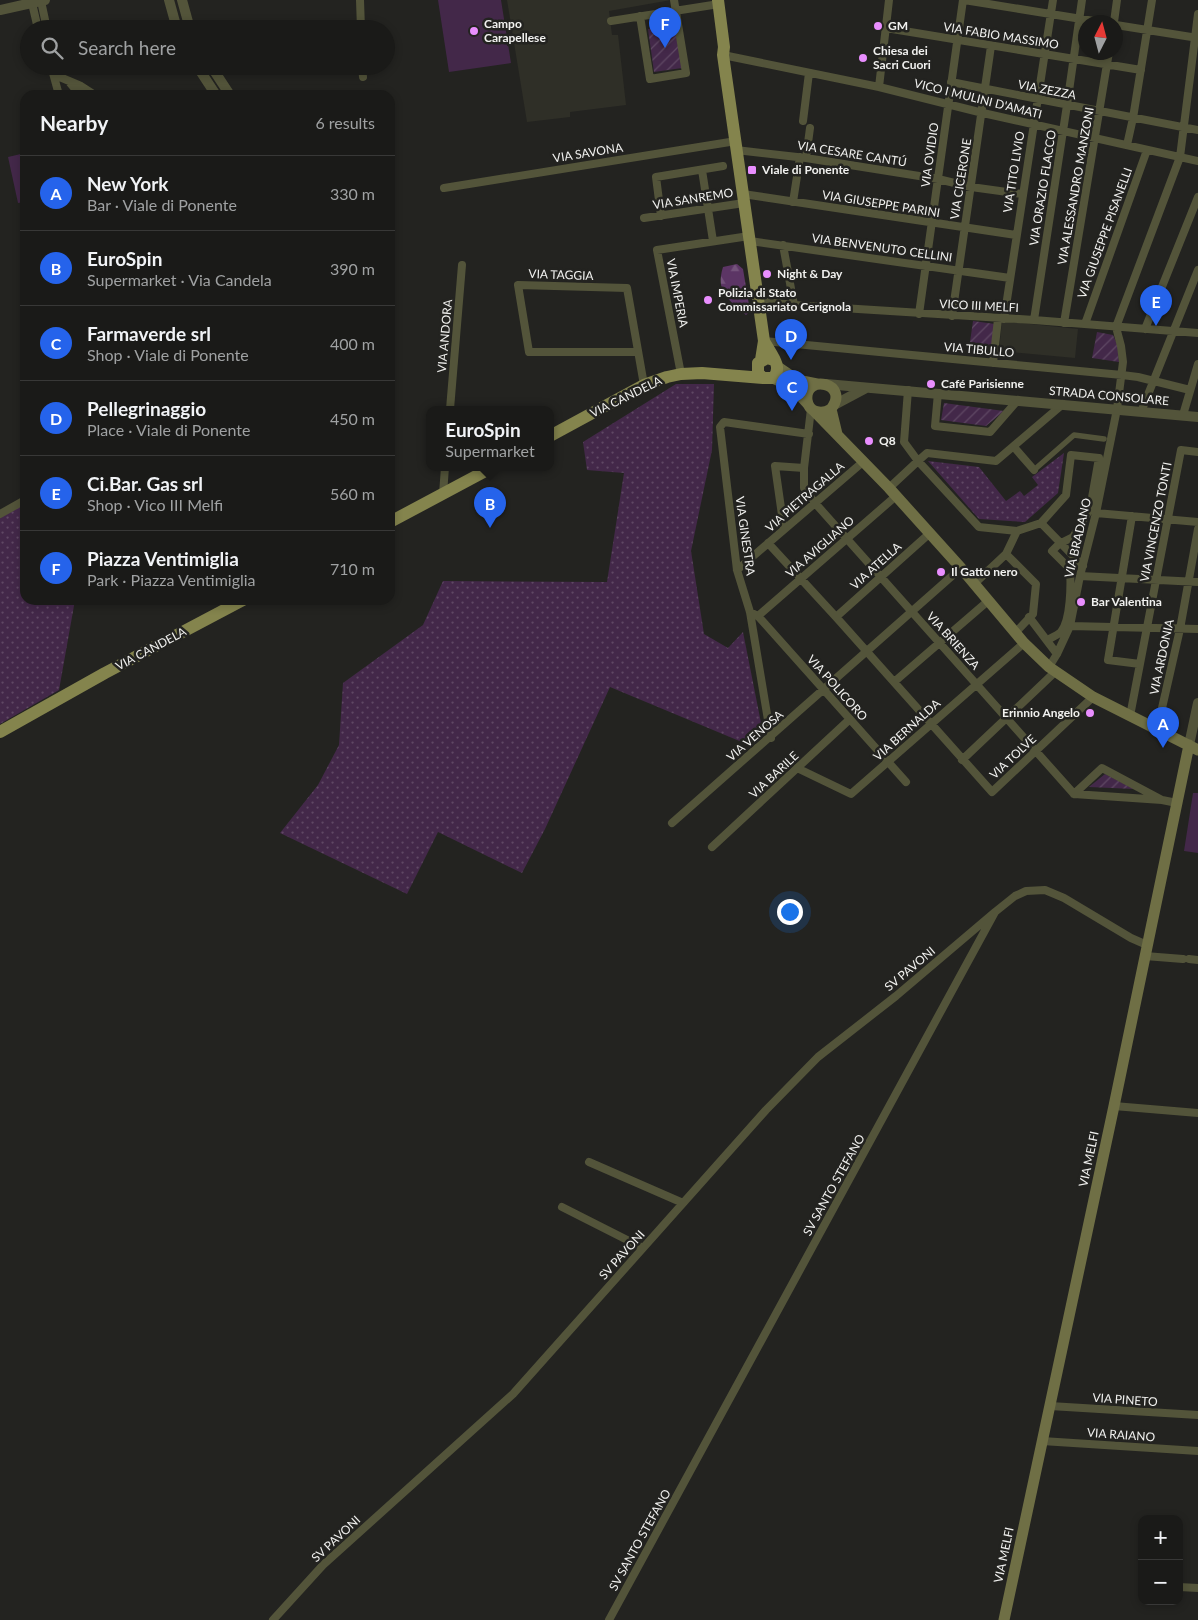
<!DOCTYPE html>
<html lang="en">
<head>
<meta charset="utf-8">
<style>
	:root { --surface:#1a1a18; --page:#232321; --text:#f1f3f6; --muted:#9fa1a2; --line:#383837; --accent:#2563eb }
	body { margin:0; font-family:Lato,sans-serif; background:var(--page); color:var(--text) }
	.controls { position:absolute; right:15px; bottom:15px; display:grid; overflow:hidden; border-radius:10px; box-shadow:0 2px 8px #0003 }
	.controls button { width:45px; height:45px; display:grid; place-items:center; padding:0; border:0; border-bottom:1px solid var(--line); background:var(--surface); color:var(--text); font:25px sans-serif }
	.compass { position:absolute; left:1078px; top:15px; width:45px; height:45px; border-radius:50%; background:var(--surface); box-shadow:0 2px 8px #0003; rotate:6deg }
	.you { position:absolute; left:789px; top:911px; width:18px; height:18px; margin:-12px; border:4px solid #fff; border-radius:50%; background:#1a73e8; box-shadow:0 0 0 8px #1a73e833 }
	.badge { display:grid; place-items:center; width:32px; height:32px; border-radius:50%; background:var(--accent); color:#fff; font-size:16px; font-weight:700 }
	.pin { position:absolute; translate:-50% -41px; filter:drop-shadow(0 1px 2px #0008) }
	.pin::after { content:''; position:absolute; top:26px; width:18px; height:15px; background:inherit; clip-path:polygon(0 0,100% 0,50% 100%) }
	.popup { position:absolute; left:426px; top:406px; width:128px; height:65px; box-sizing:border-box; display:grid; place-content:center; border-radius:10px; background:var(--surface); filter:drop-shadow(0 1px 4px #0005); font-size:16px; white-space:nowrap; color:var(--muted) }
	.popup b { font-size:19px; color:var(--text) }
	.popup::after { content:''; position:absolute; left:50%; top:100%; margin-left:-10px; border:10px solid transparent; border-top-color:var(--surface) }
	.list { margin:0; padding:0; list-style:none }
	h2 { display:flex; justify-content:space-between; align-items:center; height:65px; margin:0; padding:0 20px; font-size:21px }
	h2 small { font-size:16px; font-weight:400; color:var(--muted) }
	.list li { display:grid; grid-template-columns:32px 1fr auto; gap:15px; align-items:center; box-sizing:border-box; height:75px; padding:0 20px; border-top:1px solid var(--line) }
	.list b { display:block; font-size:19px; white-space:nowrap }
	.list p { margin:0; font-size:16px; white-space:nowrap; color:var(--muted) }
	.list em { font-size:16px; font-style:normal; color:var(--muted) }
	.icon { flex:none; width:28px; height:28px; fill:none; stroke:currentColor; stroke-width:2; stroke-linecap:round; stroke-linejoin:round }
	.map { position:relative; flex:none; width:1198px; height:1620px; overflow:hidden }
	.search { position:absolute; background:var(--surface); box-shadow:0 2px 8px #0003; left:20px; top:20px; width:375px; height:55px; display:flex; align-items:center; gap:12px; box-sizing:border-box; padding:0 18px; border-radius:28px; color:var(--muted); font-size:19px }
	.panel { position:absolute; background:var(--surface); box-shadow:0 2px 8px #0003; left:20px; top:90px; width:375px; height:515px; border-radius:15px }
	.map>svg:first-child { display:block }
	.built { fill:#2f2f27 }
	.grass { fill:url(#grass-dots) }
	.forest { fill:url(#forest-firs) }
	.garden { fill:url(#garden-furrows) }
	.pitch { fill:#432849 }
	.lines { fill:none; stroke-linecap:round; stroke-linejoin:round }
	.pedestrian { stroke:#53543a; stroke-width:5.5 }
	.minor { stroke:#53543a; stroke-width:8 }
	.tertiary { stroke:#53543a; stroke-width:10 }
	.secondary { stroke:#6f6f45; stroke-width:11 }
	.primary { stroke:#84844d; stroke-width:12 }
	.poi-dot { fill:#e98efe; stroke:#232320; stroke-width:2 }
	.labels { text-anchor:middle; stroke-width:5; stroke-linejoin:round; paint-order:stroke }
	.poi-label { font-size:12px; font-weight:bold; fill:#f1f1ef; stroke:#232320; text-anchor:start }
	.street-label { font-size:12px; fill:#f1f1ef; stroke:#232320 }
</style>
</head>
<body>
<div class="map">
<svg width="1198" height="1620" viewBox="0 0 1198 1620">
	<defs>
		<pattern id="grass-dots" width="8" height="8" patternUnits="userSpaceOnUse" patternTransform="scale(1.25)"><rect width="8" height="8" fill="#432849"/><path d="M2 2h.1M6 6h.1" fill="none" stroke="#5f4864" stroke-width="1.8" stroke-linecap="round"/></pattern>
		<pattern id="forest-firs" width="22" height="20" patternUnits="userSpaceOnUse" patternTransform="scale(1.25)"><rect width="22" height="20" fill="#5c3565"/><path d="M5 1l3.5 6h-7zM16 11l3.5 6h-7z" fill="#74537b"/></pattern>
		<pattern id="garden-furrows" width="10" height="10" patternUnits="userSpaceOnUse" patternTransform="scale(1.25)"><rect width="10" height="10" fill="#432849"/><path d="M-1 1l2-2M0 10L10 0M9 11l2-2" fill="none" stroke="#5f4864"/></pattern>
	</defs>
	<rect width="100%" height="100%" fill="#232320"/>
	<path class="built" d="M 507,0 L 671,0 L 609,11 L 612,35 L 618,35 L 626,105 L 570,112 L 570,117 L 527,122 Z
		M 1002,321 L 1078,329 L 1075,358 L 999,351 Z"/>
	<path class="grass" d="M 676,384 L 714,384 L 712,450 L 691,551 L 704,634 L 728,648 L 743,632 L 763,733 L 749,745 L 610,687 L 545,829 L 522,873 L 438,832 L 407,894 L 280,833 L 318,785 L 339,745 L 343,683 L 423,625 L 443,581 L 607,582 L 624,473 L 587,470 L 583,442 Z
		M 1064,453 L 1058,493 L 1025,522 L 979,519 L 928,461 L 979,467 L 1006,501 L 1020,491 L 1024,496 L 1038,485 L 1032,477 Z
		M 25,503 L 25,600 L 75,600 L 59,690 L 0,724 L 0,518 Z"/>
	<path class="forest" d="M 737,264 L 743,269 L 750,311 L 746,315 C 729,300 715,292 723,267 Z"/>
	<path class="garden" d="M 676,25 L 682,68 L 654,72 L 648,29 Z
		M 973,321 L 995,324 L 992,352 L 969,349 Z
		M 1097,332 L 1113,335 L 1118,346 L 1119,362 L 1092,358 Z
		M 944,403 L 1004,411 L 986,426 L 941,420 Z
		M 1105,774 L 1134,789 L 1089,787 Z"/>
	<path class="pitch" d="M 438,0 L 501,0 L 511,63 L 449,72 Z
		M 25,153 L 25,202 L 18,203 L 8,157 Z
		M 1193,793 L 1198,793 L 1198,853 L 1184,851 Z"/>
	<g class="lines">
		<path class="pedestrian" d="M 1034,470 L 1074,435 L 1104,439"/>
		<path class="minor" d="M 360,0 L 361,29
			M 964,0 L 1100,22
			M 41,1 L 47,29
			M 32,3 L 38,29
			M 640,16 L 650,79 L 686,73 L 674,0
			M 611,21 L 719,4
			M 1114,22 L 1117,0
			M 1116,25 L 1198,38
			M 886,28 L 1141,70
			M 723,55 L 879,87 L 983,113 L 1198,161
			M 51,66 L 59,95
			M 362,66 L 363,77
			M 55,75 L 81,86 L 95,95
			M 951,82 L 1198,130
			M 70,83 L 80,95
			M 879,87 L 889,0
			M 803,121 L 809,73
			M 1127,145 L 1133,118 L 1152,0
			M 736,150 L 806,158 L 938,179 L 971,187 L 1022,194
			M 806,158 L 810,128
			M 702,170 L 713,241
			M 444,188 L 736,141
			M 743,194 L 1016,235
			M 793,202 L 800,157
			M 661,216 L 656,177 L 723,166
			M 644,218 L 744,203
			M 750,241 L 1010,278
			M 783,245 L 794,305
			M 759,301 L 794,305 L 1034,320 L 1198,333
			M 919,314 L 963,0
			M 952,316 L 991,46
			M 1004,319 L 1053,0
			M 1034,320 L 1067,105 L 1082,0
			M 1064,323 L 1109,52
			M 1085,324 L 1147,150
			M 1145,329 L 1198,197
			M 764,341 L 1122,375 L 1138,377 L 1190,390
			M 638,352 L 529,352 L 518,285 L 627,288 L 644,385
			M 993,363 L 998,319
			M 681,374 L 657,250 L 749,236
			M 908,390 L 904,442 L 918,461 L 927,453 L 996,461 L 1063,404
			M 938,393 L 935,426 L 990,432 L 1018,400
			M 450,409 L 462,265
			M 811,409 L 804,468 L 804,488 L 815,503 L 1074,794
			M 1141,412 L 1198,270
			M 1183,415 L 1198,364
			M 1014,447 L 1034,470
			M 889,488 L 918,461 L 979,527 L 1017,531
			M 443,494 L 445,467
			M 1096,513 L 1198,522
			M 0,514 L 25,500
			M 1132,516 L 1108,660 L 1140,664
			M 1041,523 L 1083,566
			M 784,529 L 775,466 L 804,468
			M 768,543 L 836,617 L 992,792 L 1093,697
			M 1006,554 L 1036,584 L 1033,614 L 1015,633
			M 737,570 L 864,461
			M 1080,576 L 1198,582
			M 974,584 L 1006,554 L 1017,531 L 1041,523 L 1066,495 L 1071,455 L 1099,458 L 1090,509 L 1073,537 L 1059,544 L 1052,551 L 1070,569 C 1071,584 1071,619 1061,632 C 1058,635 1051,638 1047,640
			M 750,612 L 758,616 L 906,782
			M 758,616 L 896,496
			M 836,617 L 930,533
			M 1029,617 L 1057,654
			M 1070,626 L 1198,629
			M 1049,667 L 1057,654 L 1070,626 L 1080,576 L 1096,513 L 1117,409 L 1123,362 L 1121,346 L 1116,327 L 1180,157 L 1198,14
			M 894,682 L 988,601
			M 1130,716 L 1181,450 L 1198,452
			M 1157,730 L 1180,629 L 1198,529
			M 771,738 L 750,612 L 737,570 L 720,427 L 724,422 L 809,434
			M 962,760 L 1055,672
			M 797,768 L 851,794 L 1024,643
			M 1074,794 L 1102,768 L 1162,800
			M 1074,794 L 1162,800 L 1177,803
			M 672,823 L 961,568
			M 712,847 L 850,719
			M 1145,956 L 1183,959
			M 1189,959 L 1198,960
			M 1114,1106 L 1198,1113
			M 589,1162 L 683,1203
			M 562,1207 L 643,1248
			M 1050,1406 L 1198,1415
			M 1042,1441 L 1198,1451
			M 1179,1587 L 1198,1588
			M 273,1620 L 323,1565 L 513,1394 L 766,1110 L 818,1057 L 896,996 L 995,912
			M 609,1620 L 995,912 L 1015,896 L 1026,891 L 1045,890 L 1064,898 L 1131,938 L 1147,945"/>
		<path class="tertiary" d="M 169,0 L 177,29
			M 182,0 L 190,29
			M 0,10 L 45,0
			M 197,66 L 216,95
			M 211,66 L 230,95
			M 826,384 L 1198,417
			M 834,405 L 866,388
			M 1189,745 L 1198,703"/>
		<path class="secondary" d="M 778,367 L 797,380 L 817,384
			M 773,378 L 792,387 L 807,403
			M 831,409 C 822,415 809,413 807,400 C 804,373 851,383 831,409 L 837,434
			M 813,410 L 889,488 L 961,568 L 1024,643 L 1049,667 L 1093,697 L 1198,750
			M 1004,1620 L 1114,1106 L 1189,745"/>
		<path class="primary" d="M 718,0 L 724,47 L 723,55 L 764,341 L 761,360
			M 764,341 C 770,353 784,367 773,378 L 763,378 L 758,373 L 758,363 L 767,358 L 774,360
			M 550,436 L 644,385 L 667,377 L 681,374 L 702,373 L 763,378
			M 390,522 L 493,467
			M 0,732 L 105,673 L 243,600"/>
	</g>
	<g class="poi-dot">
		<circle cx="878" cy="26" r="5"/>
		<circle cx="474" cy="31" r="5"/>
		<circle cx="863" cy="58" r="5"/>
		<rect x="747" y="165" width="10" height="10" rx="2.5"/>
		<circle cx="767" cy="274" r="5"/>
		<circle cx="708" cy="300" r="5"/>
		<circle cx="931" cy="384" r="5"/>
		<circle cx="869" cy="441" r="5"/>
		<circle cx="941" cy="572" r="5"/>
		<circle cx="1081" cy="602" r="5"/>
		<circle cx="1090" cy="713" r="5"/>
	</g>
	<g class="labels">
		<g class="poi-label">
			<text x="484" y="28">Campo<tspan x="484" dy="14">Carapellese</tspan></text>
			<text x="888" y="30">GM</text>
			<text x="873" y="55">Chiesa dei<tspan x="873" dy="14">Sacri Cuori</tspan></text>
			<text x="762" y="174">Viale di Ponente</text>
			<text x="777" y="278">Night &amp; Day</text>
			<text x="718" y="297">Polizia di Stato<tspan x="718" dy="14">Commissariato Cerignola</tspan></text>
			<text x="941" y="388">Café Parisienne</text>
			<text x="879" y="445">Q8</text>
			<text x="951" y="576">Il Gatto nero</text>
			<text x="1091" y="606">Bar Valentina</text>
			<text x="1080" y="717" text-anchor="end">Erinnio Angelo</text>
		</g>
		<g class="street-label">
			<text transform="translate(1001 36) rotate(9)" y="4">VIA FABIO MASSIMO</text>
			<text transform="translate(1047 90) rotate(11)" y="4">VIA ZEZZA</text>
			<text transform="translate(978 99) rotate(14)" y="4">VICO I MULINI D'AMATI</text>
			<text transform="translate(588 153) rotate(-9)" y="4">VIA SAVONA</text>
			<text transform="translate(852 154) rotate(9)" y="4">VIA CESARE CANTÚ</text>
			<text transform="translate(930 155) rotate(-82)" y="4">VIA OVIDIO</text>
			<text transform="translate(1014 172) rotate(-81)" y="4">VIA TITO LIVIO</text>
			<text transform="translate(961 179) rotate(-81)" y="4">VIA CICERONE</text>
			<text transform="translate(1076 186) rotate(-80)" y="4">VIA ALESSANDRO MANZONI</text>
			<text transform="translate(1043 188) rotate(-81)" y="4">VIA ORAZIO FLACCO</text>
			<text transform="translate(693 199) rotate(-9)" y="4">VIA SANREMO</text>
			<text transform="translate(881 204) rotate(9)" y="4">VIA GIUSEPPE PARINI</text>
			<text transform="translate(1105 233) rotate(-70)" y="4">VIA GIUSEPPE PISANELLI</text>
			<text transform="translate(882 248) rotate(8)" y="4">VIA BENVENUTO CELLINI</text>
			<text transform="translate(561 275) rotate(2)" y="4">VIA TAGGIA</text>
			<text transform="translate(677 293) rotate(79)" y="4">VIA IMPERIA</text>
			<text transform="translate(979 306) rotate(3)" y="4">VICO III MELFI</text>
			<text transform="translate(445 336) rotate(-85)" y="4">VIA ANDORA</text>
			<text transform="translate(979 350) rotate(5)" y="4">VIA TIBULLO</text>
			<text transform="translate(1109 396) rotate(5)" y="4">STRADA CONSOLARE</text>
			<text transform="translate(626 397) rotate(-26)" y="4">VIA CANDELA</text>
			<text transform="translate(805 497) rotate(-41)" y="4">VIA PIETRAGALLA</text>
			<text transform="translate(1156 522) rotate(-79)" y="4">VIA VINCENZO TONTI</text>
			<text transform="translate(745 536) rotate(82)" y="4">VIA GINESTRA</text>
			<text transform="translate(1078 538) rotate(-77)" y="4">VIA BRADANO</text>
			<text transform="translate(820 547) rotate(-41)" y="4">VIA AVIGLIANO</text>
			<text transform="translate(876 566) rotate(-42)" y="4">VIA ATELLA</text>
			<text transform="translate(953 641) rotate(48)" y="4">VIA BRIENZA</text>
			<text transform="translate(151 649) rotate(-28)" y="4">VIA CANDELA</text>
			<text transform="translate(1162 657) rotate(-78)" y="4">VIA ARDONIA</text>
			<text transform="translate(837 688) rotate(48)" y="4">VIA POLICORO</text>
			<text transform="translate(907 730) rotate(-42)" y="4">VIA BERNALDA</text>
			<text transform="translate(755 736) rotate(-41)" y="4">VIA VENOSA</text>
			<text transform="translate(1013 757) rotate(-43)" y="4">VIA TOLVE</text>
			<text transform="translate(774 775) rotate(-43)" y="4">VIA BARILE</text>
			<text transform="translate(910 969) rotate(-40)" y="4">SV PAVONI</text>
			<text transform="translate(1089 1159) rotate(-78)" y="4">VIA MELFI</text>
			<text transform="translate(834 1185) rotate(-61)" y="4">SV SANTO STEFANO</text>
			<text transform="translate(622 1255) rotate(-48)" y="4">SV PAVONI</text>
			<text transform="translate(1125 1400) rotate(4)" y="4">VIA PINETO</text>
			<text transform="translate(1121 1435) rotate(4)" y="4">VIA RAIANO</text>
			<text transform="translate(336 1539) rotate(-43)" y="4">SV PAVONI</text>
			<text transform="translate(640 1540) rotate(-61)" y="4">SV SANTO STEFANO</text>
			<text transform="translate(1004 1555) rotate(-78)" y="4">VIA MELFI</text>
		</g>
	</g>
</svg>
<div class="controls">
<button>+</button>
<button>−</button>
</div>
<svg class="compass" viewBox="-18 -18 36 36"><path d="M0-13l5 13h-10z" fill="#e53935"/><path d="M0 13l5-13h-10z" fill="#9fa1a2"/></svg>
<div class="you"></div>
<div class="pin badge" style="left:1163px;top:748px">A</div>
<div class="pin badge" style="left:490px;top:528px">B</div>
<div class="popup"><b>EuroSpin</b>Supermarket</div>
<div class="pin badge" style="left:792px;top:411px">C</div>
<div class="pin badge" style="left:791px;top:360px">D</div>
<div class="pin badge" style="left:1156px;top:326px">E</div>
<div class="pin badge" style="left:665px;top:48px">F</div>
<div class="search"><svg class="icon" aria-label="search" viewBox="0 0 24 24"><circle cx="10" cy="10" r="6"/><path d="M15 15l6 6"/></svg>Search here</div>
<section class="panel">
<h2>Nearby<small>6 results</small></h2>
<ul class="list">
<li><span class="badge">A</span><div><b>New York</b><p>Bar · Viale di Ponente</p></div><em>330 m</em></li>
<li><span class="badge">B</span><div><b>EuroSpin</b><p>Supermarket · Via Candela</p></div><em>390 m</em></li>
<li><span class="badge">C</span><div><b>Farmaverde srl</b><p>Shop · Viale di Ponente</p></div><em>400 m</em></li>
<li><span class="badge">D</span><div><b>Pellegrinaggio</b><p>Place · Viale di Ponente</p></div><em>450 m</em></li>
<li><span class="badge">E</span><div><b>Ci.Bar. Gas srl</b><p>Shop · Vico III Melfi</p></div><em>560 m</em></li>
<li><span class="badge">F</span><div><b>Piazza Ventimiglia</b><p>Park · Piazza Ventimiglia</p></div><em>710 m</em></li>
</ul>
</section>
</div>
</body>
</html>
